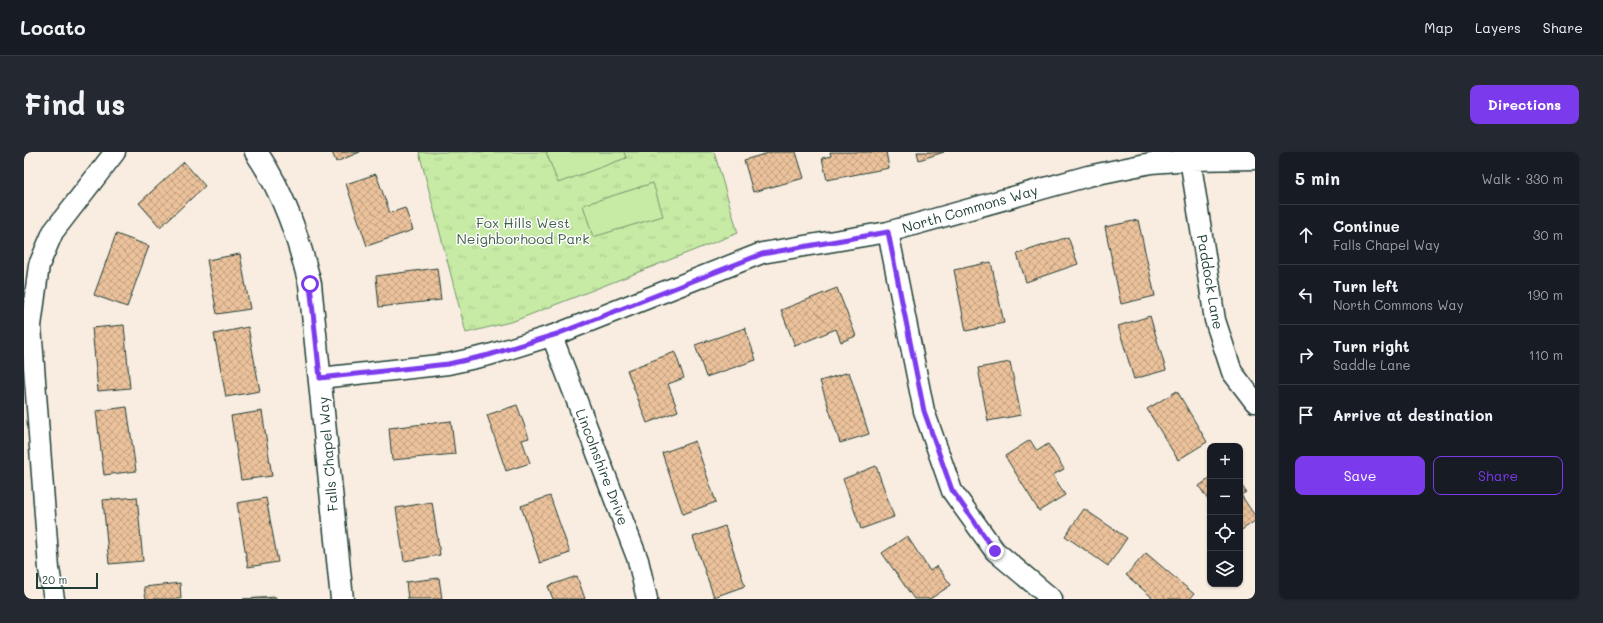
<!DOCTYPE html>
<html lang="en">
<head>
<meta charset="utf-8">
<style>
	:root { --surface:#171b24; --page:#242831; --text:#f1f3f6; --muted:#9ea1a6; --line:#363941; --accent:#7c3aed }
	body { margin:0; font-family:Mali,sans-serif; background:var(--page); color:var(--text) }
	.controls { position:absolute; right:12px; bottom:12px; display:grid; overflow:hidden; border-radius:8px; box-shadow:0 1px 3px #0004 }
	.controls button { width:36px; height:36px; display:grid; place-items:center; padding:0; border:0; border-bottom:1px solid var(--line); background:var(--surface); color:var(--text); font:20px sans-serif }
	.scale { position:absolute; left:12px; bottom:10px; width:62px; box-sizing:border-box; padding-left:4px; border:2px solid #1f3d34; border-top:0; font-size:11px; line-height:14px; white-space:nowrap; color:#1f3d34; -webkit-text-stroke:3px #fff; paint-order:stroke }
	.stop { position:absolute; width:12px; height:12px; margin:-9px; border:3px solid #7c3aed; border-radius:50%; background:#fff }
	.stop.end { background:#7c3aed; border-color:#fff; box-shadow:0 1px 4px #0008 }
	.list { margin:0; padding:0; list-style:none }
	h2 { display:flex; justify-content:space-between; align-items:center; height:52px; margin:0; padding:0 16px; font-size:17px }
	h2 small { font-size:13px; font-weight:400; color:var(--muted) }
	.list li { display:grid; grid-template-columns:26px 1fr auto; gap:12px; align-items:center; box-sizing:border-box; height:60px; padding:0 16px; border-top:1px solid var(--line) }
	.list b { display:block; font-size:15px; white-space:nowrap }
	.list p { margin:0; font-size:13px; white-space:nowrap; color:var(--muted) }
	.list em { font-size:13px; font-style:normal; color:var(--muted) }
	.actions { display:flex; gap:8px; padding:12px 16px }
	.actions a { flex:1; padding:9px 0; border:1px solid var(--accent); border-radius:8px; text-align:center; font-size:14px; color:var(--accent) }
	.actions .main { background:var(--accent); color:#fff }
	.icon { flex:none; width:22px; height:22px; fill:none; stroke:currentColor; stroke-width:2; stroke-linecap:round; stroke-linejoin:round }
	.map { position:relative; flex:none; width:1231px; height:447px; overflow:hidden; border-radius:8px }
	header { display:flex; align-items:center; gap:24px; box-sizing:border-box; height:56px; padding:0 20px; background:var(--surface); border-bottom:1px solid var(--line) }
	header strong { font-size:19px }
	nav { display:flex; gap:22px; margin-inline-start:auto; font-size:14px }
	.intro { display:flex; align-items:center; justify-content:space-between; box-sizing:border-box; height:96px; padding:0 24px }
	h1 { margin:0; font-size:28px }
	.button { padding:10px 18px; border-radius:8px; background:var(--accent); color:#fff; font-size:14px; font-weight:700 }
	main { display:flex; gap:24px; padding:0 24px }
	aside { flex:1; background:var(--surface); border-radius:8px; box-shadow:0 1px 3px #0004 }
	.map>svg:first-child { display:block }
	.park { fill:url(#park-tufts); stroke:#73946c }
	.garden { fill:#c7eba5; stroke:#73946c }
	.building { fill:url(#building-cross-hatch); stroke:#1f3d34 }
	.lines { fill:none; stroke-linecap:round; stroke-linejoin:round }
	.street-casing { stroke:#1f3d34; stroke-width:23 }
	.secondary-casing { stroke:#1f3d34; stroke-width:25 }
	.street { stroke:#fff; stroke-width:20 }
	.secondary { stroke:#fff; stroke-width:22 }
	.route { stroke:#7c3aed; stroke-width:5 }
	.labels { text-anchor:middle; stroke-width:3; stroke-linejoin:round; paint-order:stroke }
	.street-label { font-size:14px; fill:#1f3d34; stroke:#fff }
	.park-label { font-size:14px; fill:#41604b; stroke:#fff }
</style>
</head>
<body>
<header>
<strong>Locato</strong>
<nav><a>Map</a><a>Layers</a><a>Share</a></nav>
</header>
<div class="intro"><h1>Find us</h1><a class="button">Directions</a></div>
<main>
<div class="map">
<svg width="1231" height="447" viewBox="0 0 1231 447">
	<defs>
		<pattern id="park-tufts" width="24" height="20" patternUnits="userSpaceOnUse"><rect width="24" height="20" fill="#c7eba5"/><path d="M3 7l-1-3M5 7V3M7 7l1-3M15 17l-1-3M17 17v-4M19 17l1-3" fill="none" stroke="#aaca8f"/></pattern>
		<pattern id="building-cross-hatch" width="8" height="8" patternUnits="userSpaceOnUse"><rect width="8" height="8" fill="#ecc29c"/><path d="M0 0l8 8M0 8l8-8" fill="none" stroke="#bf9f80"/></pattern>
	</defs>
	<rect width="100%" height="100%" fill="#f9ede1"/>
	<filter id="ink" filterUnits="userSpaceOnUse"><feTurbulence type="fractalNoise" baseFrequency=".025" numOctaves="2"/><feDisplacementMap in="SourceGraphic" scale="8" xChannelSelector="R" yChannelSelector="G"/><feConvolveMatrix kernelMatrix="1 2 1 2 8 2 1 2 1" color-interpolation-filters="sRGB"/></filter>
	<g filter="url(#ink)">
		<path class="park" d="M 395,0 L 690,0 L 714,81 L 490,169 L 442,181 Z"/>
		<path class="garden" d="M 522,0 L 600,0 L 602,6 L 534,31 Z
			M 629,31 L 639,64 L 569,85 L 559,53 Z"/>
		<path class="building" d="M 308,0 L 336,0 L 312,10 Z
			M 748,0 L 772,0 L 780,26 L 729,40 L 720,8 Z
			M 806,0 L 862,0 L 865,16 L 803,28 L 798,6 L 807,4 Z
			M 893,0 L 920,0 L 895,8 Z
			M 160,10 L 181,34 L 136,75 L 115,51 Z
			M 352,22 L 366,61 L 381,56 L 389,78 L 343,94 L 322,32 Z
			M 1114,68 L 1131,144 L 1097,152 L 1081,75 Z
			M 92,82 L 125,94 L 103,155 L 70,143 Z
			M 1044,85 L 1054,112 L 1002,130 L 993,102 Z
			M 216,102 L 226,157 L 193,162 L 183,108 Z
			M 967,110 L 980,171 L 942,179 L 930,118 Z
			M 413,116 L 417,148 L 355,155 L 352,124 Z
			M 813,136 L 832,184 L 817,190 L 812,177 L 771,194 L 757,158 Z
			M 1126,164 L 1142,218 L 1110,227 L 1094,174 Z
			M 100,173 L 106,236 L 74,239 L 68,176 Z
			M 224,175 L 236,239 L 202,245 L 190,182 Z
			M 721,176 L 732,208 L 682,225 L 671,193 Z
			M 651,200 L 660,226 L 644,232 L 654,259 L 623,271 L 603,218 Z
			M 986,210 L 997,263 L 964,269 L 954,216 Z
			M 825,220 L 845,282 L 816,291 L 796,229 Z
			M 1153,239 L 1183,290 L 1154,308 L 1123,257 Z
			M 493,253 L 505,286 L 498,288 L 506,311 L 482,319 L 463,263 Z
			M 103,255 L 112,319 L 80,323 L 72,259 Z
			M 238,259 L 248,324 L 217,328 L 207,264 Z
			M 427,269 L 431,302 L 368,308 L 365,276 Z
			M 1006,288 L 1013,299 L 1024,292 L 1040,317 L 1029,323 L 1041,343 L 1015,359 L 981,304 Z
			M 671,289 L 692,350 L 659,362 L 638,301 Z
			M 852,314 L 870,365 L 837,377 L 819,327 Z
			M 1186,326 L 1186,351 L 1175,334 Z
			M 1216,331 L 1222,340 L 1217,343 L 1231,364 L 1231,369 L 1216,379 Z
			M 526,344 L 546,401 L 516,411 L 497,354 Z
			M 113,345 L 119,409 L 85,412 L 79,348 Z
			M 242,346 L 254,410 L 224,415 L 213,351 Z
			M 408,350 L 416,403 L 380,409 L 372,356 Z
			M 1060,357 L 1103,386 L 1084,414 L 1041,384 Z
			M 701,374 L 721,434 L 690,445 L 669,385 Z
			M 883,384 L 906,419 L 913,414 L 927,433 L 906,447 L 890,447 L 858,401 Z
			M 1122,401 L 1170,442 L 1166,447 L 1130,447 L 1102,423 Z
			M 553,424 L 561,447 L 529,447 L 524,434 Z
			M 415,426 L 418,447 L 384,447 L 382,430 Z
			M 156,431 L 157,447 L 122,447 L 120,435 Z
			M 252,445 L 252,447 L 219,447 Z"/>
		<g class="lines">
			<defs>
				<path id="street" d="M 1165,0 L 1191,168 L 1208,220 L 1231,250
					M 864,80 L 900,259 L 928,339 L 971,399 L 1028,447
					M 528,184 L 614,408 L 623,447
					M 296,226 L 424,212 L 465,203 L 533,182 L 738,101 L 864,80 L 1064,24 L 1127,11 L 1166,8 L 1231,7
					M 30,447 L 25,417 L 7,174 L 15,113 L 29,80 L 91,0"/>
				<path id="secondary" d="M 232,0 C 260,41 274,85 286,132 L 318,447"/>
			</defs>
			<use href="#street" class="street-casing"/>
			<use href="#secondary" class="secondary-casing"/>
			<use href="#street" class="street"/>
			<use href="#secondary" class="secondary"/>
		</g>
	</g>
	<g class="lines" filter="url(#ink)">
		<path class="route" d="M 286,132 L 296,226 L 424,212 L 465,203 L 533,182 L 738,102 L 864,80 L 900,259 L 928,338 L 971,399"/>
	</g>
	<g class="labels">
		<g class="street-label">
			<text transform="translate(946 57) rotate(-16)" y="5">North Commons Way</text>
			<text transform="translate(1186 130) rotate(80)" y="5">Paddock Lane</text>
			<text transform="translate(304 302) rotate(-95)" y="5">Falls Chapel Way</text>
			<text transform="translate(578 315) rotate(69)" y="5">Lincolnshire Drive</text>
		</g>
		<g class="park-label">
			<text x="499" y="76">Fox Hills West<tspan x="499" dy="16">Neighborhood Park</tspan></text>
		</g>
	</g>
</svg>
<div class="controls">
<button>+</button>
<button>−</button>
<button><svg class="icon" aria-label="locate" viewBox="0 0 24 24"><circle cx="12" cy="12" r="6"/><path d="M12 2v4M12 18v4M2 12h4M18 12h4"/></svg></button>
<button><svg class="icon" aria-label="layers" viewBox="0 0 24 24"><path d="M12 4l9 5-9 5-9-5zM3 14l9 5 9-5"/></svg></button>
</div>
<div class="scale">20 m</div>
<div class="stop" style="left:286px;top:132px"></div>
<div class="stop end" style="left:971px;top:399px"></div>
</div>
<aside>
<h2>5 min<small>Walk · 330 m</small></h2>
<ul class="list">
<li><svg class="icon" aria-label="ahead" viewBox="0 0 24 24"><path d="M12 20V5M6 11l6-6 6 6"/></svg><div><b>Continue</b><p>Falls Chapel Way</p></div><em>30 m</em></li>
<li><svg class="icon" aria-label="left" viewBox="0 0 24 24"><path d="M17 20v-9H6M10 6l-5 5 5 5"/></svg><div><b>Turn left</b><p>North Commons Way</p></div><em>190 m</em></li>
<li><svg class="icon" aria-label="right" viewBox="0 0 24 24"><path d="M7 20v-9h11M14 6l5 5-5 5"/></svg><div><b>Turn right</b><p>Saddle Lane</p></div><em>110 m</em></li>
<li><svg class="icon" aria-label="arrive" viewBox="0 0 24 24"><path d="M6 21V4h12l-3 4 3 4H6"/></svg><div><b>Arrive at destination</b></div></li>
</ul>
<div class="actions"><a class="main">Save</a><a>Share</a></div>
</aside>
</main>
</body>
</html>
